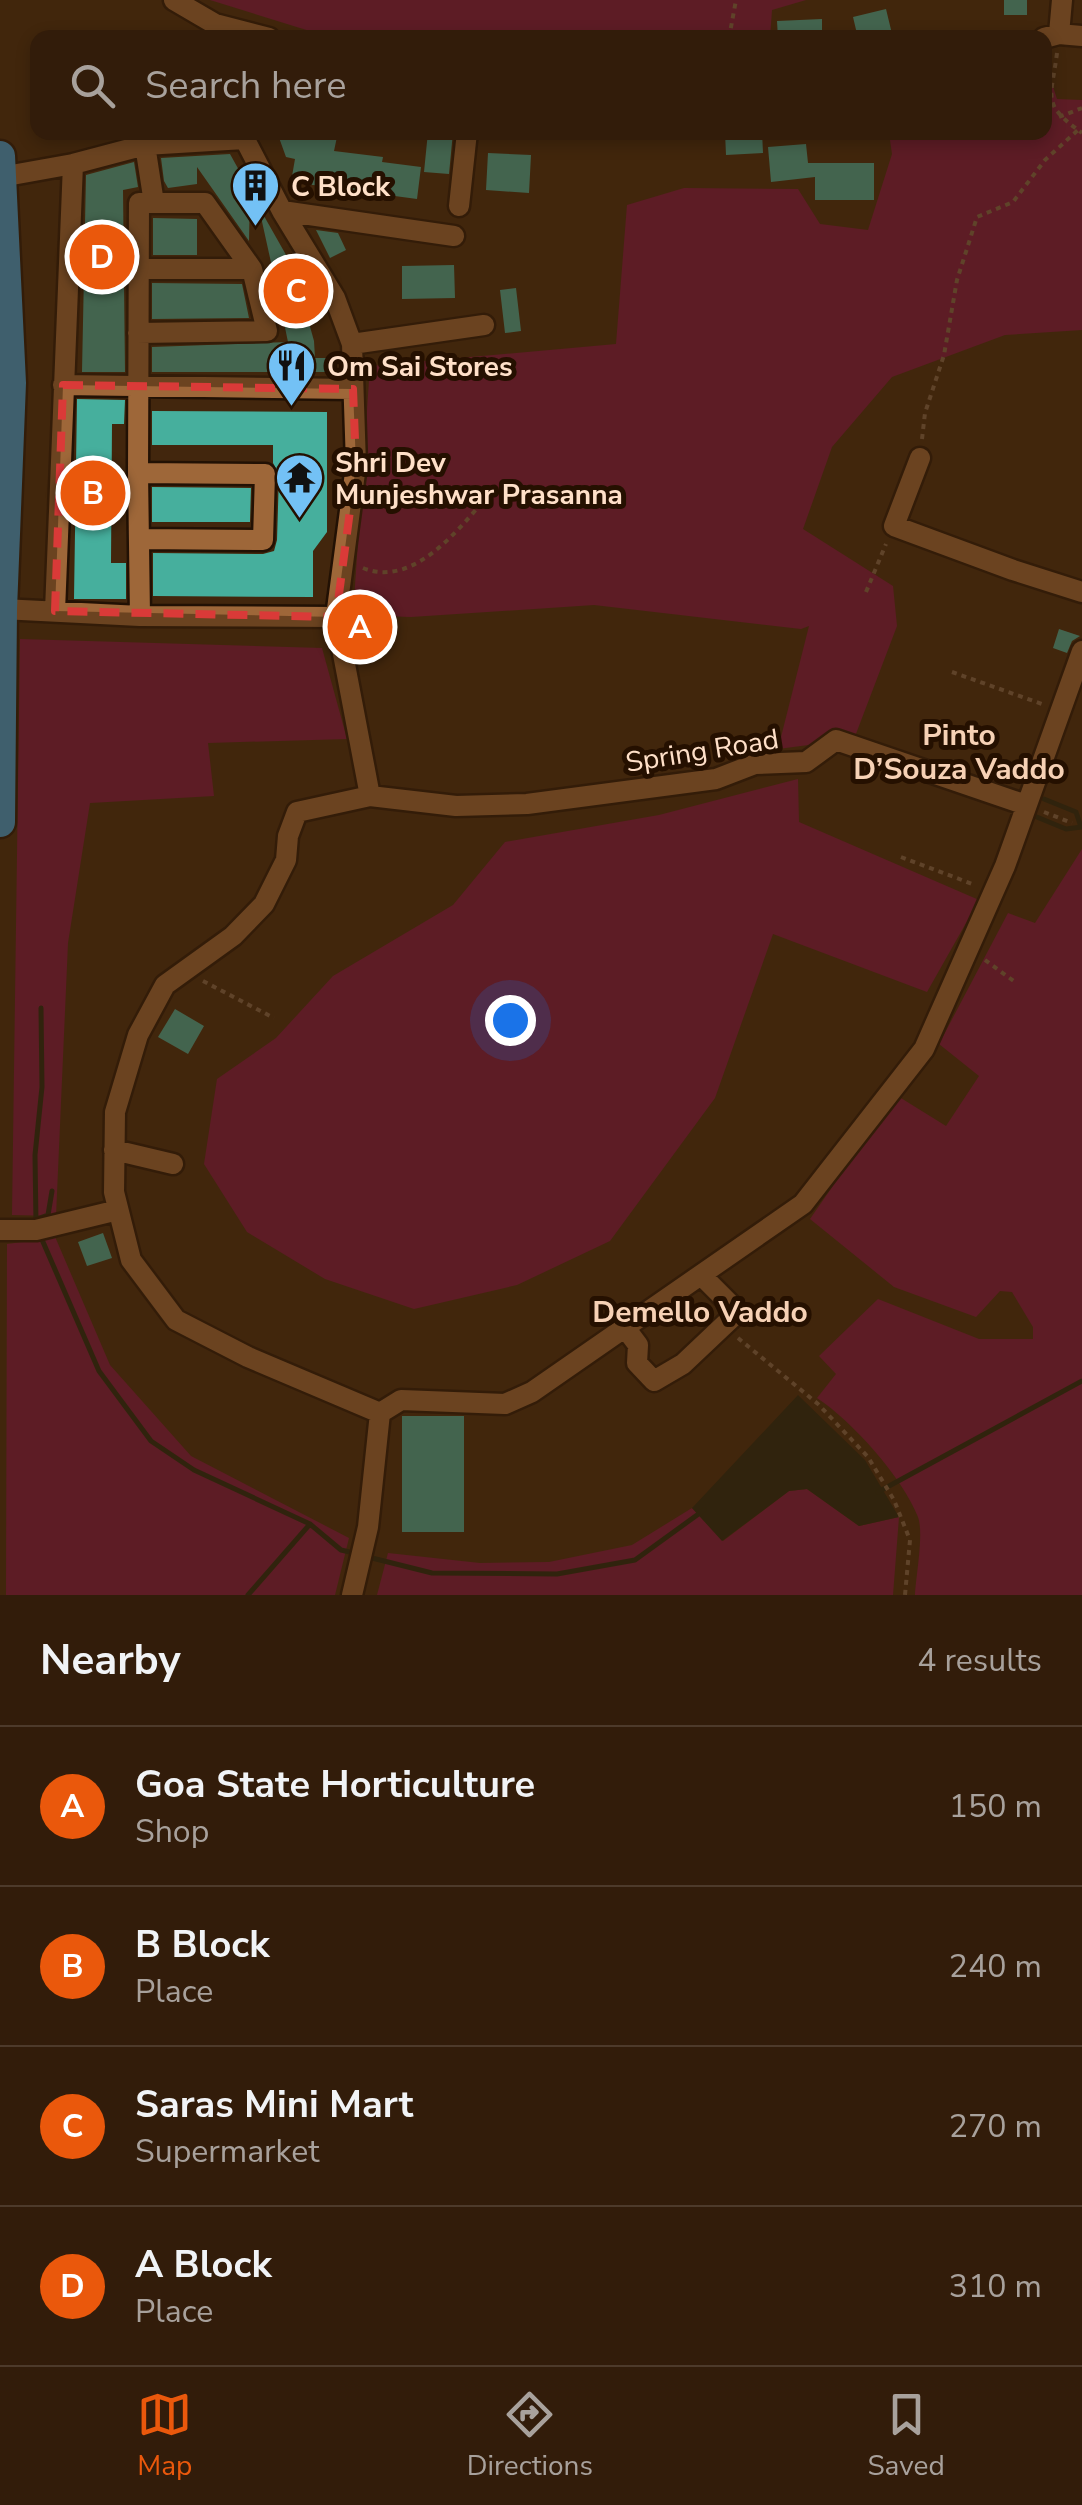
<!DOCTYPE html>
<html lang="en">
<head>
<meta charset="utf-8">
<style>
	:root { --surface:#321c0a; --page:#3a2513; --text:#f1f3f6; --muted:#a8a19c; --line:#4d3a2b; --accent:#ea580c }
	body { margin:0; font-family:"Nunito Sans",sans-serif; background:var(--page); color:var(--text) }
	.you { position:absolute; left:510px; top:1020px; width:35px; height:35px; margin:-25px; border:8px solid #fff; border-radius:50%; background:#1a73e8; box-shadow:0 0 0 15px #1a73e833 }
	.badge { display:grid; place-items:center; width:65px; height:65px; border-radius:50%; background:var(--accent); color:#fff; font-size:32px; font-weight:700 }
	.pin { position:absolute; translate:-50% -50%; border:5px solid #fff; box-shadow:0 2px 10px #0006 }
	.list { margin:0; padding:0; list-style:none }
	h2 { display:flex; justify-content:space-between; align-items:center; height:130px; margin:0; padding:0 40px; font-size:42px }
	h2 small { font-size:32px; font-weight:400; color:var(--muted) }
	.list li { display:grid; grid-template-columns:65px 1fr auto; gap:30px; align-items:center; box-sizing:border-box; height:160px; padding:0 40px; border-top:2px solid var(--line) }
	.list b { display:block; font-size:38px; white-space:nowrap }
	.list p { margin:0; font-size:32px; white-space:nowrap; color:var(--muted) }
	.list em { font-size:32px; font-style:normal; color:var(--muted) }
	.icon { flex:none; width:55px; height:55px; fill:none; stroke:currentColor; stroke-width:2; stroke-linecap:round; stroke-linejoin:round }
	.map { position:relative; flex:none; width:1082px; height:1595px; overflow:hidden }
	.search { position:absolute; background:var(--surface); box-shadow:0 5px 15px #0003; left:30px; right:30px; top:30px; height:110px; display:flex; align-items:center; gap:25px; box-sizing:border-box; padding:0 35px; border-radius:20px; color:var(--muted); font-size:38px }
	.sheet { height:770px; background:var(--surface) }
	nav { display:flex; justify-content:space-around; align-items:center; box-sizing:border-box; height:140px; border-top:2px solid var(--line); background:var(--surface); font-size:28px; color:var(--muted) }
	nav a { display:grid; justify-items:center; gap:5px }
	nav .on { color:var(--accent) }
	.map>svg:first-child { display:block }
	.green { fill:#7e1043 }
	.water { fill:#1c210e }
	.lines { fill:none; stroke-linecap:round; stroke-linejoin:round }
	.stream { stroke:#1c210e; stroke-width:5 }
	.building { fill:#46af9d }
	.minor-casing { stroke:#221104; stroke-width:25 }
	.highway-casing { stroke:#221104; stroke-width:35 }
	.path { stroke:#83664d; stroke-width:4; stroke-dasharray:5 5; stroke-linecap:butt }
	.minor { stroke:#9e6739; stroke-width:20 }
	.highway { stroke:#3ca4e3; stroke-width:30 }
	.marked { fill:none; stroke:#da3a38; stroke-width:8; stroke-dasharray:20 12; stroke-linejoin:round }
	.labels { text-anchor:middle; stroke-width:10; stroke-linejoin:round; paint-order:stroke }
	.poi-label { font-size:28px; font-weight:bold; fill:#ffe0c8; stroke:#251000; text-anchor:start }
	.street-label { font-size:28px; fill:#ffe0c8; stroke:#251000 }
	.neighbourhood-label { font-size:30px; font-weight:bold; fill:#f6d1b5; stroke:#251000 }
</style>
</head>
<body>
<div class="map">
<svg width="1082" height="1595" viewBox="0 0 1082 1595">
	<rect width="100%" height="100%" fill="#42260d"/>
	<path class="green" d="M 210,0 L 806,0 L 772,10 L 770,38 L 329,37 Z
		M 1045,62 L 1057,99 L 1082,100 L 1082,330 L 1005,335 L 892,377 L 832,447 L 803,529 L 893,586 L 897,626 L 854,739 L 778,749 L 809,626 L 801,629 L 594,605 L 411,617 L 353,615 L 370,366 L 616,344 L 627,205 L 684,188 L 798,189 L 820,224 L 868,230 L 892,154 L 889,133 L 1044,132 Z
		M 20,639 L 322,648 L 347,739 L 208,743 L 214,796 L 90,803 L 68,943 L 56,1216 L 12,1215 Z
		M 798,779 L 799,822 L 979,900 L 927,992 L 773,934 L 715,1098 L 610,1241 L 517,1285 L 414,1309 L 325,1279 L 247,1232 L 204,1164 L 217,1079 L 276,1038 L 333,976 L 453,905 L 505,842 L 659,815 Z
		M 1082,849 L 1082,1595 L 915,1595 C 916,1576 924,1533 918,1517 C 903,1478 852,1421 817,1398 L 836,1374 L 819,1356 L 878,1299 L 979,1339 L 1033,1339 L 1033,1327 L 1012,1292 L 1000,1291 L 976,1317 L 894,1287 L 810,1219 L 896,1095 L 946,1126 L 979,1076 L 939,1044 L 1008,913 L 1035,923 Z
		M 53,1232 L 110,1365 L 191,1456 L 349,1538 L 335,1595 L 6,1595 L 7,1244 L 30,1241 Z
		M 807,1489 L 859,1526 L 899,1517 L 893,1595 L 377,1595 L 388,1553 L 480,1563 L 549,1562 L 632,1545 L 692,1508 L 723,1541 L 789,1491 Z"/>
	<path class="water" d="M 798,1395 L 865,1460 L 899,1517 L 859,1526 L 807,1489 L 789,1491 L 722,1541 L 692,1508 Z"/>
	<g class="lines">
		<path class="stream" d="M 1044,799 L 1076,812 L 1081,827
			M 1027,813 L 1066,829 L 1082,827
			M 34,1220 L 48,1215 L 52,1191
			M 36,1224 L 35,1155 L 42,1087 L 41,1008
			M 40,1235 L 99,1371 L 151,1441 L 194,1470 L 310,1524 L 341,1550 L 354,1553
			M 878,1492 L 1082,1381
			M 364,1556 L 432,1573 L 557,1574 L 635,1560 L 704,1510
			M 248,1595 L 310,1524"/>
	</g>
	<path class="building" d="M 1004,0 L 1027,0 L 1027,15 L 1004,15 Z
		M 886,9 L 893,38 L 858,38 L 853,17 Z
		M 822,19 L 822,38 L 778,38 L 777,21 Z
		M 277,132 L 338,132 L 334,151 L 383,157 L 382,162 L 421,167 L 417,199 L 291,182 L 295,159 L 286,157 Z
		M 428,132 L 453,132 L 449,174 L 424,172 Z
		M 725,132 L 762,132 L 763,153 L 726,155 Z
		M 806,144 L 808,163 L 874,163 L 874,200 L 815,200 L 815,177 L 771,182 L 768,147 Z
		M 488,153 L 531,155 L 529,193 L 486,190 Z
		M 230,154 L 250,190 L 249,241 L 197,167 L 197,184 L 168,188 L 164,181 L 161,158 Z
		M 134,162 L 138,187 L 123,190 L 125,372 L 82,372 L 86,175 Z
		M 264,216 L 294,269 L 314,341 L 315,358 L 329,358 L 329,372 L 152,372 L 152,347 L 288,342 L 276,284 L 279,284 L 274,276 L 261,217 Z
		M 153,218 L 197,219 L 197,255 L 153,255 Z
		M 316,230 L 338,233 L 346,250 L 330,258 Z
		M 454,265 L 455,298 L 402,299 L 402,266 Z
		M 152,283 L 242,284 L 249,318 L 152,319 Z
		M 516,288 L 521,331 L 505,333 L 500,290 Z
		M 77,399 L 125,400 L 124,424 L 112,424 L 111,563 L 126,563 L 126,599 L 74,599 Z
		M 152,411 L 327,412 L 327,532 L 313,551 L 313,597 L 153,596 L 153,553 L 263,554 L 274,551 L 277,540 L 279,474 L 273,463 L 273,445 L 152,445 Z
		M 152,487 L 251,488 L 250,522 L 152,522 Z
		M 1059,629 L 1080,636 L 1072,641 L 1067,653 L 1053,648 Z
		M 175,1009 L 204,1026 L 188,1054 L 158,1037 Z
		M 103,1233 L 112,1258 L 87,1266 L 78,1242 Z
		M 402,1416 L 464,1416 L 464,1532 L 402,1532 Z"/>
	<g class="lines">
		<defs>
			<path id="minor" d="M 174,0 L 215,24 L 217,38
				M 215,24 L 269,38
				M 1059,34 L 1062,0
				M 1044,38 L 1059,34 L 1082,36
				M 241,132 L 282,211 L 335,298 L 352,344 L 356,465 L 336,617 L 370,796 L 297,812 L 288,836 L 286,860 L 264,904 L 233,936 L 165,985 L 138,1035 L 115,1112 L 114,1192 L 131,1260 L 176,1320 L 248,1357 L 380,1413
				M 145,145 L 154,203
				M 1,177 L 73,164 L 145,145 L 244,139
				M 459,206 L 467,132
				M 282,211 L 454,236
				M 138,269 L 252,269
				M 138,333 L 267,331 L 252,269 L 205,203 L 139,203 L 138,473
				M 352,344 L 484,325
				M 63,385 L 353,389
				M 920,458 L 894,526 L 1013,570 L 1082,592
				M 139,539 L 263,540 L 265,474 L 138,473 L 140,616
				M 2,609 L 140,616 L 336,617
				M 55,611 L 73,164
				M 370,796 L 456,806 L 527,804 L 716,779 L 755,764 L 806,762 L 836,740 L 1026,805
				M 114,1150 L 173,1164
				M 0,1230 L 36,1230 L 118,1210
				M 626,1329 L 638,1345 L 637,1363 L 654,1381 L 683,1364 L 738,1312 L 702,1276
				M 352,1595 L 368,1527 L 380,1413 L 401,1400 L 505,1404 L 532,1392 L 803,1204 L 924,1049 L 1005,866 L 1082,651"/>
			<path id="highway" d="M 0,156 L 11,383 L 2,609 L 0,822"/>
		</defs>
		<use href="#minor" class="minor-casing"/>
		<use href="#highway" class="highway-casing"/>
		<path class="path" d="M 729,38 L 736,0
			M 1057,53 C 1051,100 1041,103 1082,133
			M 1059,117 L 1082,108
			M 922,439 L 925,413 L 944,355 L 957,280 L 977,217 L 1013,202 L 1045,160 L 1078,130
			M 363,568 C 417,590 466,520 497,485
			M 866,592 L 886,544
			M 952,672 L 1042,704
			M 1044,812 L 1072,823
			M 901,857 L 975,885
			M 985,960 L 1015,982
			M 203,981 L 274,1018
			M 738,1338 L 818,1404 L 868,1457 L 894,1500 L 910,1540 L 905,1595"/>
		<use href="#minor" class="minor"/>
		<use href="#highway" class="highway"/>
	</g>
	<path d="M0 0H1082V1595H0ZM 63,385 L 353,389 L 356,465 L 336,617 L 55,611 Z" fill="#42260d" fill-opacity=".55" fill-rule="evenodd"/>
	<path class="marked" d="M 63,385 L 353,389 L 356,465 L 336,617 L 55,611 Z"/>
	<defs>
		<symbol id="building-pin" viewBox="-11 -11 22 30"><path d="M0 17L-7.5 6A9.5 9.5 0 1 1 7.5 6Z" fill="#73c1f5" stroke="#251000"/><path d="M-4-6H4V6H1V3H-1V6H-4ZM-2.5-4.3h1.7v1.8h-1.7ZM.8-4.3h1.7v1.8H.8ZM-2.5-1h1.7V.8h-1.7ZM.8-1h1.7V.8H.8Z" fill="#111"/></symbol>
		<symbol id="restaurant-pin" viewBox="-11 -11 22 30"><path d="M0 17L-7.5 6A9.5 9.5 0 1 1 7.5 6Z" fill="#73c1f5" stroke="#251000"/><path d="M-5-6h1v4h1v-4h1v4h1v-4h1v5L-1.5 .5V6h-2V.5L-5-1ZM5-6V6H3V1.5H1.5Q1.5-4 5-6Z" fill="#111"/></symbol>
		<symbol id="temple-pin" viewBox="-11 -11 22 30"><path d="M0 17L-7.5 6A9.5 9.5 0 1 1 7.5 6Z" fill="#73c1f5" stroke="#251000"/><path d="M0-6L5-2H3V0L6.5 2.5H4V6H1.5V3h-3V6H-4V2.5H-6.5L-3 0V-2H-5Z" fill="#111"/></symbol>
	</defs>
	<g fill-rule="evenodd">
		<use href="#building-pin" x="228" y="158" width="55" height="75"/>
		<use href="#restaurant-pin" x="264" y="338" width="55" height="75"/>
		<use href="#temple-pin" x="272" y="450" width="55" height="75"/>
	</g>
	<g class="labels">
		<g class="poi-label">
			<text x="291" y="196">C Block</text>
			<text x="327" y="376">Om Sai Stores</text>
			<text x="335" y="472">Shri Dev<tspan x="335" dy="32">Munjeshwar Prasanna</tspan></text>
		</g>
		<g class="street-label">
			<text transform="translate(702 750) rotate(-9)" y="10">Spring Road</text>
		</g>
		<g class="neighbourhood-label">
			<text x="959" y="745">Pinto<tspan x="959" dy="34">D’Souza Vaddo</tspan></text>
			<text x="700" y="1322">Demello Vaddo</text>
		</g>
	</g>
</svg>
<div class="you"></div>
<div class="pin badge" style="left:360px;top:627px">A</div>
<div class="pin badge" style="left:93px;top:493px">B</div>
<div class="pin badge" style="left:296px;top:291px">C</div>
<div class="pin badge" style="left:102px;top:257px">D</div>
<div class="search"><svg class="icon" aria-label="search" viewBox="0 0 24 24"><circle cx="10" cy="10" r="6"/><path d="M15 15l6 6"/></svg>Search here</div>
</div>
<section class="sheet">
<h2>Nearby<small>4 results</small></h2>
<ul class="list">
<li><span class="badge">A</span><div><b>Goa State Horticulture</b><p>Shop</p></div><em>150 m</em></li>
<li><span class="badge">B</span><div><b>B Block</b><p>Place</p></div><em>240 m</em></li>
<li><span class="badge">C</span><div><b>Saras Mini Mart</b><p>Supermarket</p></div><em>270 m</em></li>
<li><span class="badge">D</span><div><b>A Block</b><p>Place</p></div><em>310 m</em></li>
</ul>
</section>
<nav>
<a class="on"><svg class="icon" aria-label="map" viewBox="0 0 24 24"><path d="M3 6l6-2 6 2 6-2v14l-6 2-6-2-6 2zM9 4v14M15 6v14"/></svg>Map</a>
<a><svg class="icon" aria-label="directions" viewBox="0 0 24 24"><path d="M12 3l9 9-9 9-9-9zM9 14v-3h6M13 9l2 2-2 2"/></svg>Directions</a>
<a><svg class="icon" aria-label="saved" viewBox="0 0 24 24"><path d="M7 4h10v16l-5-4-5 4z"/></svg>Saved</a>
</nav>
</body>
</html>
